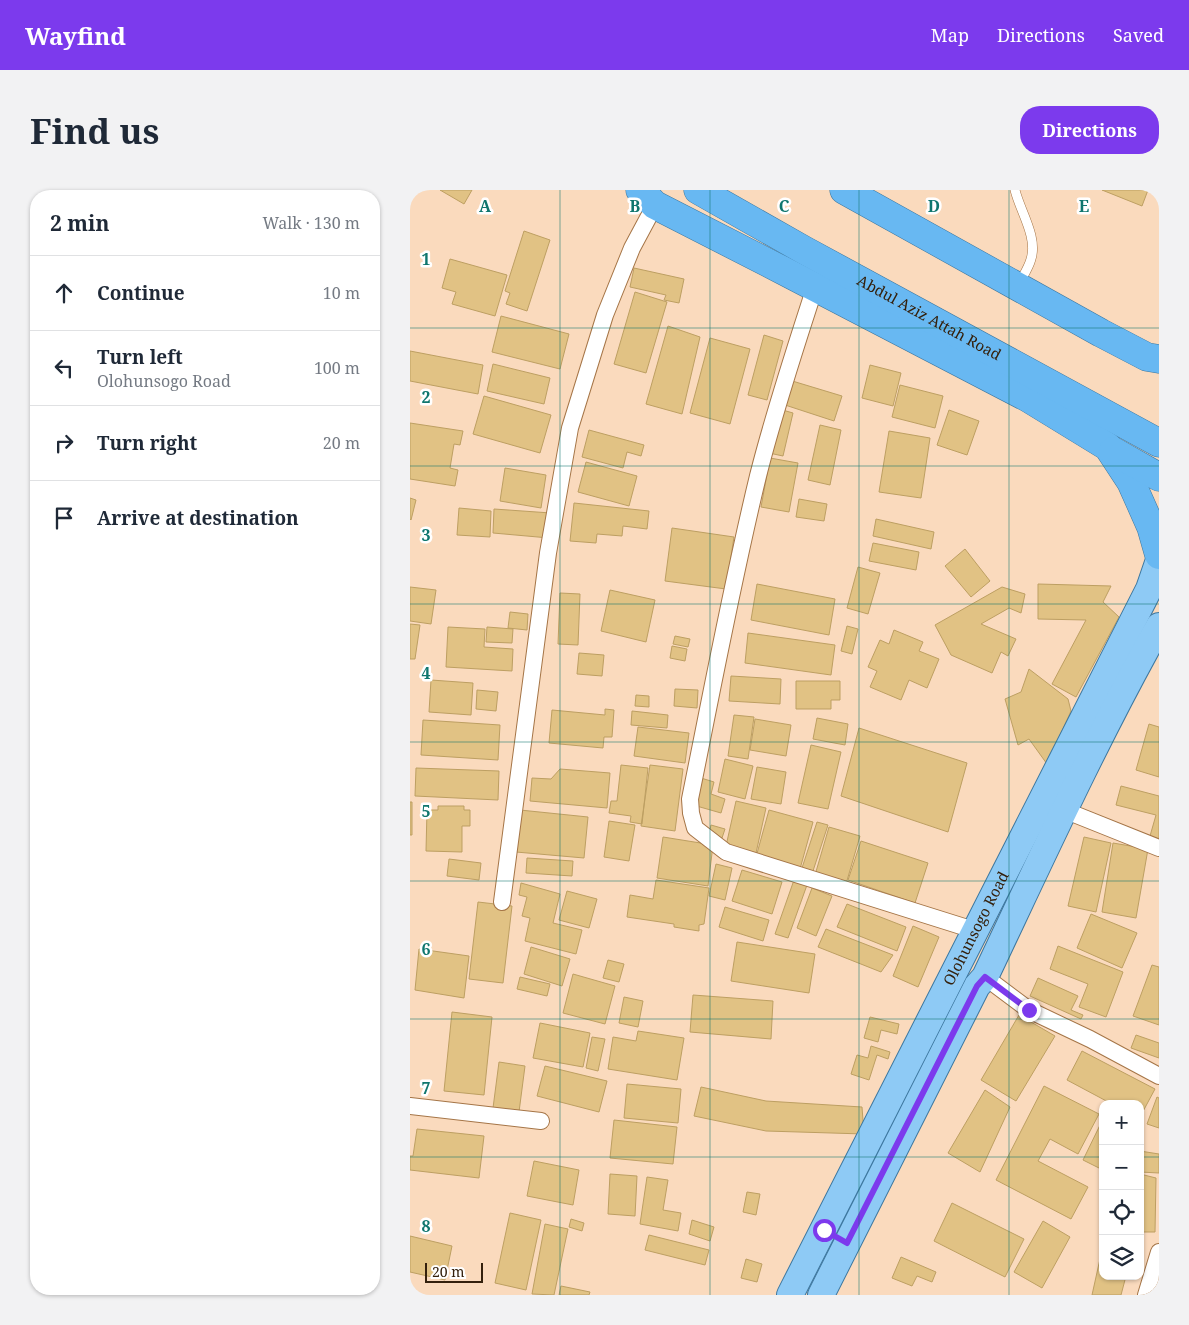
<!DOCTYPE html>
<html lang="en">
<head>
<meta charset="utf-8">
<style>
	:root { --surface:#fff; --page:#f2f2f3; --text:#1f2937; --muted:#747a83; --line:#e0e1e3; --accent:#7c3aed }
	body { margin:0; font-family:"Noto Serif",serif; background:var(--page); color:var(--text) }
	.controls { position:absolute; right:15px; bottom:15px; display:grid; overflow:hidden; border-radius:10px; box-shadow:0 1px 4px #0004 }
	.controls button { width:45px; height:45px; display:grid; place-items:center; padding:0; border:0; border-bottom:1px solid var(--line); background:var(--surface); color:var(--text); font:25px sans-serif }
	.scale { position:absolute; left:15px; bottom:12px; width:58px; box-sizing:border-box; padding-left:5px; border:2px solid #34200c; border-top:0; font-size:14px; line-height:18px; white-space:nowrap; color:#34200c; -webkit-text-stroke:4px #fff; paint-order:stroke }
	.stop { position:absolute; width:15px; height:15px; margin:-11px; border:4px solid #7c3aed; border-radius:50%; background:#fff }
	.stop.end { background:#7c3aed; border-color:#fff; box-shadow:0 1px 5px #0008 }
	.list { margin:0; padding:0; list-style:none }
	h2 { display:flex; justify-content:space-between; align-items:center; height:65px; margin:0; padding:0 20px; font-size:21px }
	h2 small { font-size:16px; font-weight:400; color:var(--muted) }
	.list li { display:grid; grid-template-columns:32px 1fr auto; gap:15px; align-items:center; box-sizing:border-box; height:75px; padding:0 20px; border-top:1px solid var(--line) }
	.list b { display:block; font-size:19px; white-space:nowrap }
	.list p { margin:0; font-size:16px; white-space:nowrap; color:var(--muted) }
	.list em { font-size:16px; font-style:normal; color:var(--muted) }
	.icon { flex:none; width:28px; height:28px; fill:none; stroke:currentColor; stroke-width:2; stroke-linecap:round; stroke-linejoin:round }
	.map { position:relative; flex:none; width:749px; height:1105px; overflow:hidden; border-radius:20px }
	header { display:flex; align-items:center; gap:30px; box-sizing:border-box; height:70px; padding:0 25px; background:var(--accent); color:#fff }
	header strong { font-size:24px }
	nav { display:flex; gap:28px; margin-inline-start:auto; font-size:18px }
	.intro { display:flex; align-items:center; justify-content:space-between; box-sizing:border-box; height:120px; padding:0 30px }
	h1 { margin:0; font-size:35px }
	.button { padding:12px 22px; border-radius:20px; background:var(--accent); color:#fff; font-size:18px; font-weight:700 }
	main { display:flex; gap:30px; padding:0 30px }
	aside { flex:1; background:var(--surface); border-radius:20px; box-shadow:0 1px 4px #0004 }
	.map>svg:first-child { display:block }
	.building { fill:#e1c284; stroke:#bd9f62 }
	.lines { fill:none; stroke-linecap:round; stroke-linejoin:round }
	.service-casing { stroke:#a57547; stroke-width:10 }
	.minor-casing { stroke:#a57547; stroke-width:18 }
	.primary-casing { stroke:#3d779f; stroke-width:28 }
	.trunk-casing { stroke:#3d779f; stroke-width:29 }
	.service { stroke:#fff; stroke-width:9 }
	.minor { stroke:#fff; stroke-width:16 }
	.primary { stroke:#8ecaf5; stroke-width:26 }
	.trunk { stroke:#68b8f2; stroke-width:28 }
	.route { stroke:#7c3aed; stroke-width:6 }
	.grid { fill:none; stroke:#0f766e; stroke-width:1; stroke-opacity:0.55 }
	.labels { text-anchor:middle; stroke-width:5; stroke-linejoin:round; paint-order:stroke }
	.street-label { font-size:15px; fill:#34200c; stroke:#fff }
	.grid-label { font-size:16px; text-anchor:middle; font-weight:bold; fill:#0f766e; stroke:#fff; stroke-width:5; stroke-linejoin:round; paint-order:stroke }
</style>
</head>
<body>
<header>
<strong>Wayfind</strong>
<nav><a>Map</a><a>Directions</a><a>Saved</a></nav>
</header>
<div class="intro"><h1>Find us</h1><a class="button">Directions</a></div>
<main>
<aside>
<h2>2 min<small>Walk · 130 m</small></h2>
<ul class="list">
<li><svg class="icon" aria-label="ahead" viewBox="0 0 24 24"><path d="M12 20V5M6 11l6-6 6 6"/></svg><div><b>Continue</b></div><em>10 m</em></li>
<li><svg class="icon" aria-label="left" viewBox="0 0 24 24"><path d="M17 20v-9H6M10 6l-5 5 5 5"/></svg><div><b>Turn left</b><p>Olohunsogo Road</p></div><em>100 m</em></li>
<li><svg class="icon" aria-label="right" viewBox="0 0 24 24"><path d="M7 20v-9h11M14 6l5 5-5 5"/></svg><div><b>Turn right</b></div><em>20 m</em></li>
<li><svg class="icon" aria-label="arrive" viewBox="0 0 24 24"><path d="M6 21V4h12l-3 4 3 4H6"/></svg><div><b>Arrive at destination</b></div></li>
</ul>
</aside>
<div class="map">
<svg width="749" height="1105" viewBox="0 0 749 1105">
	<rect width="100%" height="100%" fill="#fadabd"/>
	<path class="building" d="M 30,0 L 62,0 L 54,14 Z
		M 692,0 L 738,0 L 732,16 Z
		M 114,41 L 140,50 L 117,121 L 96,114 L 100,103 L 95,101 Z
		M 40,69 L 97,85 L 85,126 L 42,114 L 46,102 L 32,98 Z
		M 224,78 L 274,89 L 269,113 L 254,110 L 256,105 L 220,97 Z
		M 225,102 L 257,112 L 236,183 L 204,174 Z
		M 91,126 L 159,144 L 150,179 L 82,162 Z
		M 258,136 L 290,147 L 272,224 L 236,214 Z
		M 354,145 L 373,151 L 357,210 L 338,205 Z
		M 300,148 L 340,159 L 320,234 L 280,223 Z
		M 0,161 L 73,175 L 68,204 L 0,191 Z
		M 83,174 L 140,188 L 134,214 L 77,201 Z
		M 460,175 L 491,183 L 483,216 L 452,208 Z
		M 379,190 L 432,206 L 424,231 L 372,214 Z
		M 490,195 L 533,206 L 525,238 L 482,227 Z
		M 74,206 L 141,225 L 130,263 L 63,244 Z
		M 369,219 L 383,223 L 373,266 L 359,263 Z
		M 539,220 L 569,231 L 557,265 L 527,255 Z
		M 0,233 L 53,241 L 50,255 L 44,254 L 40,278 L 48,280 L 45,296 L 0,289 Z
		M 410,235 L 431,240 L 420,295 L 398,290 Z
		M 179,240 L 234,255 L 231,266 L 217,262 L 213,278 L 172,267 Z
		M 479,241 L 520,248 L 511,308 L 469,302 Z
		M 360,268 L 388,273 L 379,322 L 351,317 Z
		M 176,272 L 227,286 L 219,316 L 168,302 Z
		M 95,278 L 136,285 L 131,318 L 90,311 Z
		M 0,308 L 6,310 L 1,330 L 0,329 Z
		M 389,309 L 417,314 L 414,331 L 386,327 Z
		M 164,313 L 239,321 L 237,339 L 213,336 L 212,346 L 187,344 L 186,353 L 160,351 Z
		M 49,318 L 81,321 L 80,347 L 47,345 Z
		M 84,319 L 141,323 L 139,348 L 83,343 Z
		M 466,329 L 524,342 L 521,359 L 463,346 Z
		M 262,338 L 324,347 L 316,399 L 255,391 Z
		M 463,353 L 509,362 L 506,380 L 459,371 Z
		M 555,359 L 580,391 L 561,407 L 535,376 Z
		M 448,377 L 470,383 L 458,424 L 437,418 Z
		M 347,394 L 425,409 L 419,445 L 341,430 Z
		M 628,394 L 701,396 L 693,412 L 709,427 L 666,507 L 642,494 L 676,430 L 628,429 Z
		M 0,397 L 26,400 L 21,434 L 0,431 Z
		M 592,397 L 615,404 L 611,423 L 599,418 L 571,434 L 606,449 L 598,466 L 591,462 L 582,483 L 541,465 L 525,435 Z
		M 200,400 L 245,410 L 236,452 L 191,441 Z
		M 150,403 L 170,404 L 168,455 L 148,454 Z
		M 100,422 L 118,424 L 117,440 L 98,438 Z
		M 0,434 L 10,435 L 5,469 L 0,469 Z
		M 437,436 L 448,439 L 442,464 L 431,461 Z
		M 38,437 L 75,439 L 74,457 L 103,459 L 102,481 L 36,477 Z
		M 77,437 L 103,439 L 102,453 L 76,452 Z
		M 484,440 L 513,452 L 509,461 L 529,469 L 517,498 L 499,490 L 491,510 L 460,497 L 467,481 L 458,477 L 470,450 L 479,454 Z
		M 338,443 L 425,455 L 421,485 L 335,473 Z
		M 265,446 L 280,449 L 278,457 L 263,454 Z
		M 262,456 L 277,459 L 275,471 L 260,468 Z
		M 169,463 L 194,465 L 192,486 L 167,484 Z
		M 619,479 L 658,509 L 661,521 L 637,574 L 619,549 L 608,555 L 595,509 L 611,502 Z
		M 321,486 L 371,489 L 370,514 L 319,511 Z
		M 21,490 L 63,493 L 61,525 L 19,522 Z
		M 386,491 L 430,491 L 430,510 L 421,510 L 421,519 L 386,519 Z
		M 265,499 L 288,500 L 287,518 L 264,516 Z
		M 67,500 L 88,502 L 86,521 L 66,519 Z
		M 226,505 L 239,506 L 239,517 L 225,516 Z
		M 195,519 L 204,520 L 202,547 L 194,547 L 193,558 L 139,553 L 142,520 L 195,525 Z
		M 222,521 L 258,525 L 257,538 L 221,535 Z
		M 324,525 L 344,527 L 338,569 L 318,566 Z
		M 407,528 L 438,534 L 435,555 L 403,549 Z
		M 345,529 L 381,535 L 376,566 L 340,560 Z
		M 13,530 L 90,535 L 88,570 L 11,565 Z
		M 739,534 L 749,537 L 749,587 L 726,580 Z
		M 228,537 L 279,543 L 275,573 L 224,566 Z
		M 449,538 L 557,573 L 538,642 L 431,606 Z
		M 401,555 L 431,562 L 418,619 L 388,613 Z
		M 315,569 L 343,576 L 335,609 L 308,602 Z
		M 211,575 L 238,578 L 232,634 L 220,632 L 221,626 L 199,623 L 201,611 L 207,611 Z
		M 240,575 L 273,579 L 265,641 L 231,636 Z
		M 347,577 L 376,582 L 371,614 L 341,609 Z
		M 6,578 L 89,581 L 88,610 L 5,606 Z
		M 150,579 L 200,583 L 197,618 L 120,611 L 122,588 L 141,589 Z
		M 291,588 L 304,592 L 301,604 L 315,609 L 311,623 L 283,615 Z
		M 711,596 L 749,606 L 749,649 L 740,646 L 746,625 L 706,615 Z
		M 326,611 L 356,618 L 346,663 L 316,656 Z
		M 0,612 L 2,612 L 2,645 L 0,645 Z
		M 28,616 L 54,616 L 54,620 L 60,620 L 60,636 L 52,636 L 52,662 L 16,661 L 17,620 L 28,620 Z
		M 110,620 L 178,627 L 174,668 L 106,662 Z
		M 359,620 L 403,632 L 390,679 L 346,667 Z
		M 199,631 L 225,635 L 219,671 L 194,667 Z
		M 407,632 L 418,635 L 402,684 L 391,681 Z
		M 301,635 L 315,639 L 312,648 L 299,644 Z
		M 419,637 L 450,646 L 436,694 L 405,685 Z
		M 253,647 L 303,655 L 298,696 L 247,688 Z
		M 674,647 L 701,653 L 686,722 L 658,716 Z
		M 451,651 L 518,673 L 505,713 L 438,690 Z
		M 703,653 L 738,659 L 726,728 L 692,722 Z
		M 117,668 L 163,671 L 162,686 L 116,683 Z
		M 39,669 L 71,673 L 69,690 L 37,686 Z
		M 306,674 L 322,678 L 315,710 L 299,706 Z
		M 332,680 L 372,692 L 362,724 L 322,711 Z
		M 246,690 L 299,698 L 294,734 L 289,735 L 289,741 L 264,737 L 264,734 L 217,727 L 220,705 L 243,709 Z
		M 384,690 L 397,695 L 378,748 L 365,744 Z
		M 111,693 L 150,704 L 143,733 L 172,740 L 166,764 L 115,751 L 120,728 L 112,726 L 117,707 L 109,705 Z
		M 402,698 L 422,706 L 406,746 L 387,738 Z
		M 157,701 L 187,709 L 179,738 L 149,730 Z
		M 68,712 L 102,716 L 93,793 L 59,789 Z
		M 437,714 L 496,737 L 487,761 L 427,737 Z
		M 315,717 L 359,730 L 353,751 L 309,737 Z
		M 681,724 L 727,743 L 712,778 L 667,758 Z
		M 503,736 L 529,747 L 508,797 L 483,786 Z
		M 416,739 L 483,765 L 471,782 L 408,757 Z
		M 327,752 L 405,764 L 399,803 L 321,791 Z
		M 648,756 L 713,782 L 696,827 L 669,817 L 678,794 L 640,779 Z
		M 121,757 L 160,769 L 152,796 L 114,784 Z
		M 9,759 L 59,766 L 54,808 L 5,800 Z
		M 198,770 L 214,774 L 209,792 L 193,788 Z
		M 742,775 L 749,777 L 749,835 L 723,826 Z
		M 163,784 L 205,796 L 195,834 L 153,823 Z
		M 110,787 L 140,794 L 137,806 L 107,799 Z
		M 628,788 L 668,806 L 661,820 L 673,825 L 671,829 L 620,806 Z
		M 283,805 L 363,811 L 361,849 L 280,842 Z
		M 214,807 L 233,811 L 228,837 L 209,833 Z
		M 42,822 L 82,827 L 74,905 L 34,901 Z
		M 609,825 L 645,846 L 606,911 L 571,890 Z
		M 460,827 L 489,834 L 487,844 L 471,840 L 468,852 L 454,848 Z
		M 130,833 L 180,843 L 173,877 L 123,868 Z
		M 228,841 L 274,848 L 267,890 L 198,879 L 203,847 L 226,851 Z
		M 726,845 L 749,853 L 749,868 L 721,858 Z
		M 182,847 L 195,849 L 188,881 L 176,878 Z
		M 461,856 L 480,862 L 478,869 L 467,865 L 459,890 L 441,884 L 447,865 L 458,868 Z
		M 672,861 L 745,899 L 730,927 L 730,914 L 702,914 L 657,890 Z
		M 89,872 L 115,876 L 109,922 L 83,918 Z
		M 135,876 L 197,891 L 189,922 L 127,906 Z
		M 217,894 L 271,899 L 268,933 L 214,928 Z
		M 634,896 L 689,924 L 668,964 L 640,949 L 628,971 L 678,997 L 661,1029 L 586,990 Z
		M 291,897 L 356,911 L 452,917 L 454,944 L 356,941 L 284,926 Z
		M 575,900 L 600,917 L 570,982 L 538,963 Z
		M 747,907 L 749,908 L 749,938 L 737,934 Z
		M 204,930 L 267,937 L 263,974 L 200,968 Z
		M 692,931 L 693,931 L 693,980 L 673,970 Z
		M 7,939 L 74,946 L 69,988 L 0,980 L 0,966 L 3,966 Z
		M 730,961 L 749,964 L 749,983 L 730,982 Z
		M 124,971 L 169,980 L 163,1015 L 117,1006 Z
		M 200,984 L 227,986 L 225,1026 L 198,1024 Z
		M 730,984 L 746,988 L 745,1042 L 730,1042 Z
		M 237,987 L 258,990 L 253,1020 L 271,1023 L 268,1041 L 230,1034 Z
		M 337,1002 L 350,1004 L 346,1025 L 333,1022 Z
		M 542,1013 L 614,1049 L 595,1087 L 524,1051 Z
		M 100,1023 L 131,1030 L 116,1100 L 85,1093 Z
		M 161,1029 L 174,1033 L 172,1041 L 159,1037 Z
		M 282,1030 L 304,1037 L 300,1051 L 279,1044 Z
		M 633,1031 L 660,1047 L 632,1098 L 604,1082 Z
		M 135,1034 L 158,1039 L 144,1105 L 122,1104 Z
		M 239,1045 L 299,1060 L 295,1075 L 235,1060 Z
		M 0,1046 L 42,1056 L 35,1090 L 0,1082 Z
		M 692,1060 L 693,1086 L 716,1086 L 711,1105 L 682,1105 Z
		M 491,1067 L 526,1082 L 522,1092 L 507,1086 L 502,1096 L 482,1088 Z
		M 336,1069 L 352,1074 L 347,1092 L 331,1088 Z
		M 151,1096 L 180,1102 L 179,1105 L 149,1105 Z"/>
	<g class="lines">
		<defs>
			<path id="service" d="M 605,0 C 610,21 628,47 621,69 C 619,77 613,86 609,94"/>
			<path id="minor" d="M 405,97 C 385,159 364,222 348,286 C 322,393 302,501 280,609 L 281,623 L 285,638 L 316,662 L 567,741
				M 654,620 L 749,658
				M 92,712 L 138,363 L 160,238 L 195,125 L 222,58 L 245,15
				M 575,787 L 619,820 L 680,849 L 749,886
				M 0,916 L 131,931
				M 736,1105 L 749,1062"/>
			<g id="primary">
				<path id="s1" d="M 380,1105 L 739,399 L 749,370"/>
				<path d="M 411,1105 L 567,796 L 575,787 C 631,669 685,550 749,436"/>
			</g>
			<g id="trunk">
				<path d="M 230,0 L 245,15 L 372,80 L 618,208 L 698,257 L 721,292 L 741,337 L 749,365"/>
				<path id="s2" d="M 288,0 L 394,60 L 749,253"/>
				<path d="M 434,0 L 691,143 L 737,167 L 749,169"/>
				<path d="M 703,261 L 749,287"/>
			</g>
		</defs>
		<use href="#service" class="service-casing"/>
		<use href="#minor" class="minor-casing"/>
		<use href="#primary" class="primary-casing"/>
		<use href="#trunk" class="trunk-casing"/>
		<use href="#service" class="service"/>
		<use href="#minor" class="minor"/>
		<use href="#primary" class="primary"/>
		<use href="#trunk" class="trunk"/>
	</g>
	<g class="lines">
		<path class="route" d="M 414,1040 L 437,1053 L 567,796 L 575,787 L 619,820"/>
	</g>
	<path class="grid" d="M 150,0 L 150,1105M 300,0 L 300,1105M 449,0 L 449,1105M 599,0 L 599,1105M 0,138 L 749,138M 0,276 L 749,276M 0,414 L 749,414M 0,552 L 749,552M 0,691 L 749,691M 0,829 L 749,829M 0,967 L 693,967M 730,967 L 749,967"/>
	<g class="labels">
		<g class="street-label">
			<text dy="5" stroke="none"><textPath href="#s2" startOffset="264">Abdul Aziz Attah Road</textPath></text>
			<text dy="5" stroke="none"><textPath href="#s1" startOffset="411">Olohunsogo Road</textPath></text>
		</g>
	</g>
	<g class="grid-label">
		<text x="75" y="22">A</text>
		<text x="225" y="22">B</text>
		<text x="374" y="22">C</text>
		<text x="524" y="22">D</text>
		<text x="674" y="22">E</text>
		<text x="16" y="75">1</text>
		<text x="16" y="213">2</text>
		<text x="16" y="351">3</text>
		<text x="16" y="489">4</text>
		<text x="16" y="627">5</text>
		<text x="16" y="765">6</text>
		<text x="16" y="904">7</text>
		<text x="16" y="1042">8</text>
	</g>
</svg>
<div class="controls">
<button>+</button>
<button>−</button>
<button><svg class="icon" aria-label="locate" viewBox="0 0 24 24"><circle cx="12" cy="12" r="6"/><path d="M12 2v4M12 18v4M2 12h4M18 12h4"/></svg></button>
<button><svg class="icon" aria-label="layers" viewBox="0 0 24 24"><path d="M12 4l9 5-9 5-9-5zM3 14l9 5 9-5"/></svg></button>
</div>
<div class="scale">20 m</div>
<div class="stop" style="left:414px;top:1040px"></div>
<div class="stop end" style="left:619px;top:820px"></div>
</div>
</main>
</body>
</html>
